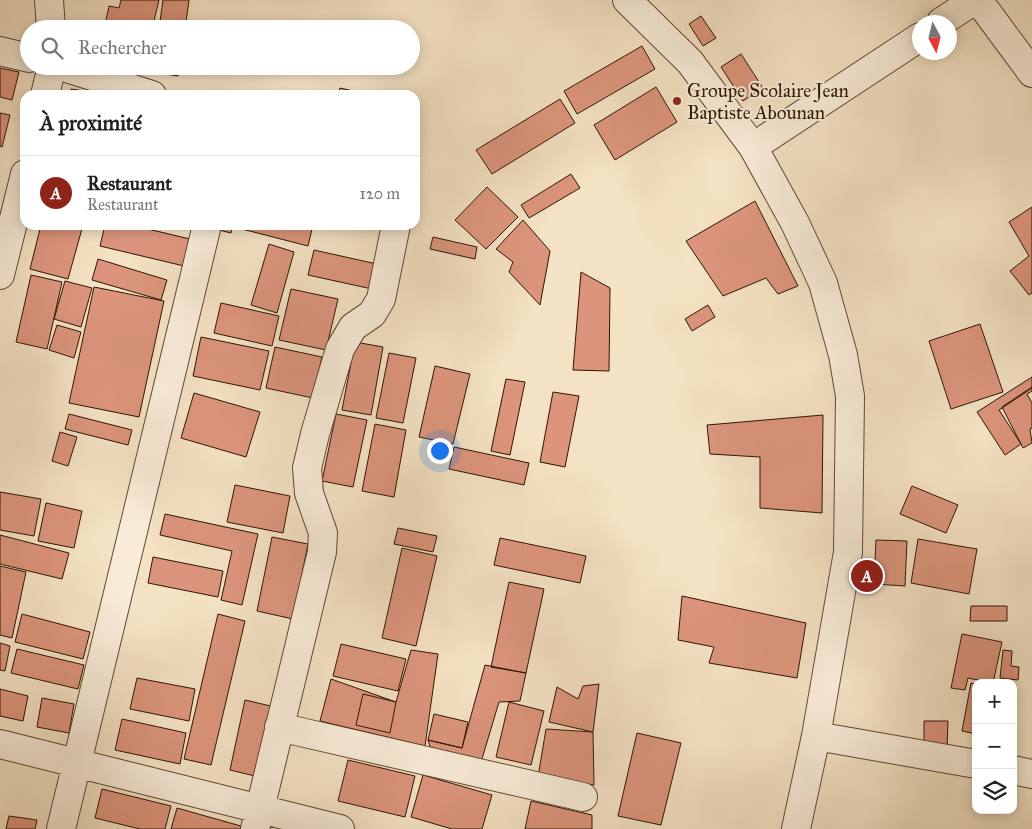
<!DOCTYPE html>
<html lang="fr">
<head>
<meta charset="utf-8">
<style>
	:root { --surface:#fff; --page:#f6f6f6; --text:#222; --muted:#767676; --line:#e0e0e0; --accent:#8f2418 }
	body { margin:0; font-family:"IM FELL Great Primer",serif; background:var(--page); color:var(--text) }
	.controls { position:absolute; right:15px; bottom:15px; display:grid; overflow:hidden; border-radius:10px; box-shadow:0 2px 12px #0003 }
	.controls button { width:45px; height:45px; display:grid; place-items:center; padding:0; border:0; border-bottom:1px solid var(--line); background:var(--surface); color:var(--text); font:25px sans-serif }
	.compass { position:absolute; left:912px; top:15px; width:45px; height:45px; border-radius:50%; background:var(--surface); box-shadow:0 2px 12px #0003; rotate:173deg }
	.you { position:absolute; left:439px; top:450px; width:18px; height:18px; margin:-12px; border:4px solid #fff; border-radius:50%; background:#1a73e8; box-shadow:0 0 0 8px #1a73e833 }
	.badge { display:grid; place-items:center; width:32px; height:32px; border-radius:50%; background:var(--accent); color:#fff; font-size:16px; font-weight:700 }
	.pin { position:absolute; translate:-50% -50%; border:2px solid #fff; box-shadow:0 1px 5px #0006 }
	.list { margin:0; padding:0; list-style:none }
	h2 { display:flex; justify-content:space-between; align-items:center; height:65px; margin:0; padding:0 20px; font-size:21px }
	h2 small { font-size:16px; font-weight:400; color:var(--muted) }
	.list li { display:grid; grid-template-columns:32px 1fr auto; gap:15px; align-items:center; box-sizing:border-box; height:75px; padding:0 20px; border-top:1px solid var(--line) }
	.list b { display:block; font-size:19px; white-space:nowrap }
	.list p { margin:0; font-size:16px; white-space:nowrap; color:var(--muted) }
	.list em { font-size:16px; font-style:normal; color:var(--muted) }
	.icon { flex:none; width:28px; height:28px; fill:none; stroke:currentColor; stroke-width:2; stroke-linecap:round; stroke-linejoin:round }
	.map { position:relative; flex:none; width:1032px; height:829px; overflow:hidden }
	.search { position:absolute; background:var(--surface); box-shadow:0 2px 12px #0003; left:20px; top:20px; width:400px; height:55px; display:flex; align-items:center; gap:12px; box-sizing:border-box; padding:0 18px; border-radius:28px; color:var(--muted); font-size:19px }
	.panel { position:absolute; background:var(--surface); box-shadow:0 2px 12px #0003; left:20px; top:90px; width:400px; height:140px; border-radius:15px }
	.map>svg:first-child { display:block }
	.building { fill:#dc957c; stroke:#2e1502 }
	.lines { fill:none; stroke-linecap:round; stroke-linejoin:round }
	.street-casing { stroke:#604832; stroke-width:30 }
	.street { stroke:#f8ecd9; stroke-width:28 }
	.poi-dot { fill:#8f2418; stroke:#f8ecd9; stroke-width:2 }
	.labels { text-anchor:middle; stroke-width:4; stroke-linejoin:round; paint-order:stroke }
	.poi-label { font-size:19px; fill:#2e1502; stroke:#f8ecd9; text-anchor:start }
</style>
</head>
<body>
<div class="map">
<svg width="1032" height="829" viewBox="0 0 1032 829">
	<rect width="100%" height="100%" fill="#f4e2c4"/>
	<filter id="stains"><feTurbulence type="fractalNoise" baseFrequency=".004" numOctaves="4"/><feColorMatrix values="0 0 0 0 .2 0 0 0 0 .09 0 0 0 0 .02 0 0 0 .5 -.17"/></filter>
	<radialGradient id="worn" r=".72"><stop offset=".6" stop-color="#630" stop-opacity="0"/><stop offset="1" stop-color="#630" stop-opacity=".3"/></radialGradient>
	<path class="building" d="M 121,0 L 159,0 L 152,29 L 104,29 L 109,6 L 119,8 Z
		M 163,0 L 189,0 L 185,29 L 159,29 Z
		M 701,16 L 716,38 L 703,46 L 689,24 Z
		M 642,46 L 655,69 L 577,114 L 564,91 Z
		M 741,54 L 763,88 L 743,101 L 721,67 Z
		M 153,66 L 179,66 L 178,76 L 152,72 Z
		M 0,68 L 19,72 L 12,100 L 0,97 Z
		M 656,87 L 677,122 L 615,160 L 594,125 Z
		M 340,88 L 371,95 L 338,95 Z
		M 71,89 L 85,91 L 85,95 L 70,95 Z
		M 560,99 L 575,123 L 492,174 L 476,150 Z
		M 0,113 L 10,115 L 2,147 L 0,146 Z
		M 571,174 L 580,188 L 529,218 L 521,205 Z
		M 487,187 L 518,217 L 486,249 L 455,220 Z
		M 755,201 L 798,286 L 778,294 L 766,278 L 723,296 L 686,241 Z
		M 1032,207 L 1032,293 L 1029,295 L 1010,271 L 1029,256 L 1009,222 Z
		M 523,220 L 550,251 L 540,305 L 509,272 L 513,262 L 496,249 Z
		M 41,225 L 83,225 L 68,279 L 30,269 Z
		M 105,225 L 131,225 L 190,239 L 184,266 L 100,246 Z
		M 216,225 L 233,225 L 231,233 L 215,229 Z
		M 239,225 L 313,225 L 308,246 L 238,228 Z
		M 433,237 L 477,247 L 475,259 L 430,249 Z
		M 269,244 L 294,252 L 277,313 L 251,305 Z
		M 314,250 L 377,264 L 372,289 L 308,275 Z
		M 98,259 L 167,280 L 161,300 L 92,280 Z
		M 581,272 L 610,288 L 609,371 L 573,370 Z
		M 31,275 L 62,282 L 47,349 L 16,342 Z
		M 65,281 L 92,288 L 81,327 L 54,319 Z
		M 94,287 L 164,301 L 139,417 L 69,403 Z
		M 291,289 L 338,299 L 326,350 L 279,340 Z
		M 221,303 L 279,316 L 272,346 L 214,333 Z
		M 708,305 L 715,317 L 692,331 L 685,319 Z
		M 980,324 L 1003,392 L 951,409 L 929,341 Z
		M 57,325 L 81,332 L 74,358 L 49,350 Z
		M 201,337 L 269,351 L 260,390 L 193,376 Z
		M 355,342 L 383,347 L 371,415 L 342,410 Z
		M 275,347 L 322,357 L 313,398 L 266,388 Z
		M 389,353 L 416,358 L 403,423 L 376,418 Z
		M 435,366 L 470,374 L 453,444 L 419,437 Z
		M 1032,377 L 1032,388 L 999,410 L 1021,444 L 1005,455 L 977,412 Z
		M 506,379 L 525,382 L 510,455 L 491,451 Z
		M 1032,387 L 1032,391 L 1027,394 L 1032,403 L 1032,428 L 1030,429 L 1032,443 L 1023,448 L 1002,407 Z
		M 553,392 L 579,396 L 565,467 L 540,462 Z
		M 194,393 L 260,412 L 246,457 L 181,438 Z
		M 69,414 L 132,430 L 128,445 L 65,429 Z
		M 336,414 L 367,420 L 353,487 L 322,481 Z
		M 823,415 L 822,513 L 760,508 L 760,457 L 710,454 L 707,425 Z
		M 375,424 L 406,430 L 394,497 L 362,491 Z
		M 60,432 L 77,437 L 68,466 L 52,461 Z
		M 454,447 L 529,463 L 524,485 L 449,469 Z
		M 235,485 L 290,496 L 283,533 L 227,522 Z
		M 912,486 L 958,505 L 946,533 L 900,514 Z
		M 0,492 L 41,499 L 34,536 L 0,530 Z
		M 46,503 L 82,511 L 74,548 L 38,541 Z
		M 165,514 L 258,534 L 242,605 L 221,600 L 232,551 L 160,535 Z
		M 398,528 L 437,536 L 433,552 L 394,544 Z
		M 0,535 L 69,553 L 62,579 L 0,564 Z
		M 272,537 L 308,544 L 293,619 L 257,611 Z
		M 500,538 L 586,556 L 580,583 L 494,565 Z
		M 918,539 L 977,549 L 969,594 L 911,583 Z
		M 876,540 L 907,541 L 905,586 L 874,584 Z
		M 402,548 L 437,556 L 416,646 L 382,638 Z
		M 153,557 L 223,571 L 218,597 L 148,583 Z
		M 0,566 L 26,572 L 12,638 L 0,635 Z
		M 509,582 L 544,589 L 526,673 L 491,667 Z
		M 682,596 L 806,623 L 797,678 L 709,663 L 714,647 L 678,640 Z
		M 971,606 L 1007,606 L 1007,621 L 970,621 Z
		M 22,614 L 90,632 L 83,659 L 15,642 Z
		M 218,614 L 245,621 L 211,765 L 184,759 Z
		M 962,634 L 1002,642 L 993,683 L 968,678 L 965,690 L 951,688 Z
		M 0,643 L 10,646 L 5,671 L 0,670 Z
		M 341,644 L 406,659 L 398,691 L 333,676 Z
		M 17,649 L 84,665 L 78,689 L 11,673 Z
		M 411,650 L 438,654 L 425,746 L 320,721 L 331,679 L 396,702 Z
		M 1003,650 L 1012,651 L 1011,666 L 1019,667 L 1018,680 L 1000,678 Z
		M 485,665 L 526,673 L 520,701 L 499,702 L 481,762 L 430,747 L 428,740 L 462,748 Z
		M 137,678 L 195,689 L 189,721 L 130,709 Z
		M 971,683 L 976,684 L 976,734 L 962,731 Z
		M 599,684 L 593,732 L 549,722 L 557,687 L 578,699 L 583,686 Z
		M 0,689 L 28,696 L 23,721 L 0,716 Z
		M 363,694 L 396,702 L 390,733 L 356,725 Z
		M 42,698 L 74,704 L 69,733 L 37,727 Z
		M 245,700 L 275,707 L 259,777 L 230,770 Z
		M 509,702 L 544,711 L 531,765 L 496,757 Z
		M 434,714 L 468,722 L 462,748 L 428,740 Z
		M 122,719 L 186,733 L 180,764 L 115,750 Z
		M 924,721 L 948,721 L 947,750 L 924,750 Z
		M 546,729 L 593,732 L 594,785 L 538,777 Z
		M 637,733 L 681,743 L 661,825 L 618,816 Z
		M 348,760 L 415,776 L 405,817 L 338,801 Z
		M 423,775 L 492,795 L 482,829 L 452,829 L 411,817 Z
		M 102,789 L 171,806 L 165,829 L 140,829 L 95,818 Z
		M 531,801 L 592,815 L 592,829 L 525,829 Z
		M 177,808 L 248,828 L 248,829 L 171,829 Z
		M 9,816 L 37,820 L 35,829 L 6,829 Z"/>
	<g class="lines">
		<defs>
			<path id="street" d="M 49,0 L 51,29
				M 627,0 L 690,62 L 753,147 L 795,223 L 823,283 L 843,355 L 850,396 L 848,552 L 816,736 L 796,829
				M 978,0 L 1032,73
				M 941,22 L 975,0
				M 0,51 L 29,58
				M 60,66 L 152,95
				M 45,95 L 52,66
				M 753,147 L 920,37
				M 0,275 L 25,174
				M 279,727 L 583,797
				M 816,736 L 976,764
				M 0,744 L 260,809 L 322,552 L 323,533 L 309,493 L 307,468 L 315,434 L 340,349 L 353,327 L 372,314 L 381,299 L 396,225
				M 1013,770 L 1032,774
				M 61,829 L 207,225
				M 255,829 L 260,809 L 340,829"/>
		</defs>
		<use href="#street" class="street-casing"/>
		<use href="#street" class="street"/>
	</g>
	<circle class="poi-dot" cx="677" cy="101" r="5"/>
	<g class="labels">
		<g class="poi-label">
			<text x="687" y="97">Groupe Scolaire Jean<tspan x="687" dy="22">Baptiste Abounan</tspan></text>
		</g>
	</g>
	<rect width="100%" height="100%" filter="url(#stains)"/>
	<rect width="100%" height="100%" fill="url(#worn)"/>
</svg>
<div class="controls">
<button>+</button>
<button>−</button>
<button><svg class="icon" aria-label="layers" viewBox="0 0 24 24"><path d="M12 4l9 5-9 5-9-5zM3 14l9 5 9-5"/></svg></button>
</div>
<svg class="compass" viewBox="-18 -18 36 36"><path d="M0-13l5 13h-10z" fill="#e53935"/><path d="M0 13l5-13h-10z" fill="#767676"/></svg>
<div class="you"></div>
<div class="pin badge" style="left:867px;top:576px">A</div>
<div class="search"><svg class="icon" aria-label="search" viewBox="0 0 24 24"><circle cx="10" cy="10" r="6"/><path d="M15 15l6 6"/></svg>Rechercher</div>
<section class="panel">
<h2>À proximité<small></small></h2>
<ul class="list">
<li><span class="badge">A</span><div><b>Restaurant</b><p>Restaurant</p></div><em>120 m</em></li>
</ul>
</section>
</div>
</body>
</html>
